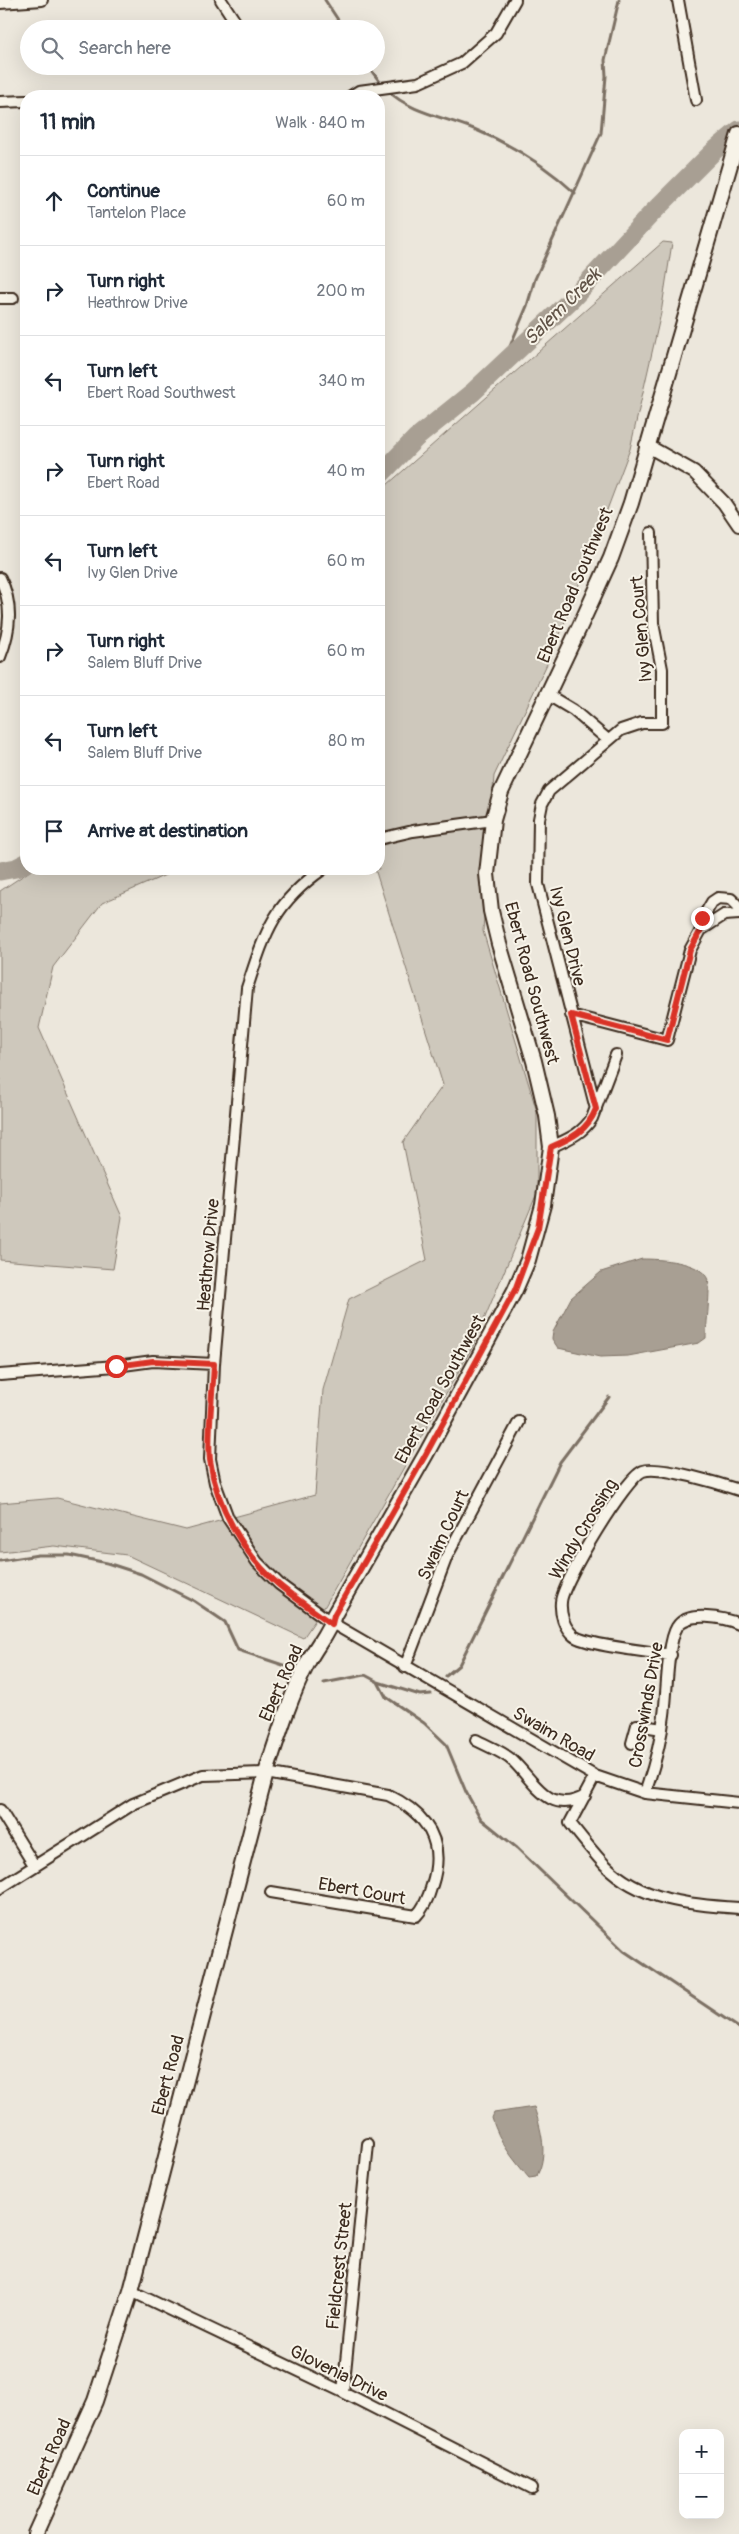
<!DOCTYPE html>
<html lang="en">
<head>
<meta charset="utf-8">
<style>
	:root { --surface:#fff; --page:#f6f6f7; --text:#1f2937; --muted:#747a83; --line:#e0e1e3 }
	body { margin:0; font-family:Pangolin,sans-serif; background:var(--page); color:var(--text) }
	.controls { position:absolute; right:15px; bottom:15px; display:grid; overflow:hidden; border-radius:10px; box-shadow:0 5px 20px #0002 }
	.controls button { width:45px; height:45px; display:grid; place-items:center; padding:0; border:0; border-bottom:1px solid var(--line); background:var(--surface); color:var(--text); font:25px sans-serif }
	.stop { position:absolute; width:15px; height:15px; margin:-11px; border:4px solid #d93025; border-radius:50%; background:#fff }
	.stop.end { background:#d93025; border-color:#fff; box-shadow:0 1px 5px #0008 }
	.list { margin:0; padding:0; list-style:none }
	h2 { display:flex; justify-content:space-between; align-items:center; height:65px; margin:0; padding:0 20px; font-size:21px }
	h2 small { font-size:16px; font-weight:400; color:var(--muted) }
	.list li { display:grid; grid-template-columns:32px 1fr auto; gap:15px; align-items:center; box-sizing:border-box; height:90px; padding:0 20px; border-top:1px solid var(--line) }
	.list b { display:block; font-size:19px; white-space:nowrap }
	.list p { margin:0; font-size:16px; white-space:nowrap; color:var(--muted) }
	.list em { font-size:16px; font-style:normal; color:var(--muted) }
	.icon { flex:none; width:28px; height:28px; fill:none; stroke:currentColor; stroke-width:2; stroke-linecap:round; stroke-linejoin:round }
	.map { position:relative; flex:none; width:739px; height:2534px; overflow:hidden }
	.search { position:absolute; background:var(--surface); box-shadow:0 5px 20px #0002; left:20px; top:20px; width:365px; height:55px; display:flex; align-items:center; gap:12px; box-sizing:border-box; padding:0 18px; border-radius:28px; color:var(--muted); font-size:19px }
	.panel { position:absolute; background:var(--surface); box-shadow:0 5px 20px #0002; left:20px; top:90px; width:365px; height:785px; border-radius:20px }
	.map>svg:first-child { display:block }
	.green { fill:#cec8bc; stroke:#84796d }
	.water { fill:#a89f93; stroke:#7c7064 }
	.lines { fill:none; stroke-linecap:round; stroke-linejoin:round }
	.stream { stroke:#7c7064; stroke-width:3 }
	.river { stroke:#a89f93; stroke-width:19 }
	.minor-casing { stroke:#3b2a1e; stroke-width:14 }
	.tertiary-casing { stroke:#3b2a1e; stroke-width:16 }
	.secondary-casing { stroke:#3b2a1e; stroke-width:18 }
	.minor { stroke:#f7f3e8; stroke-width:10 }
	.tertiary { stroke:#f7f3e8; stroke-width:12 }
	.secondary { stroke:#f7f3e8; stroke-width:14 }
	.route { stroke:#d93025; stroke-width:6 }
	.labels { text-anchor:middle; stroke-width:4; stroke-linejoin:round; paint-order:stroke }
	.street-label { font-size:18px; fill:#3b2a1e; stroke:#f7f3e8 }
	.water-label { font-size:19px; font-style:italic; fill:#615347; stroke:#f7f3e8 }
</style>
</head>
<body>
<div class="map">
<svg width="739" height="2534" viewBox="0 0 739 2534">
	<rect width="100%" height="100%" fill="#ece7dc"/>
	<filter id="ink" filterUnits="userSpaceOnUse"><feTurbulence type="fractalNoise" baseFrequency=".02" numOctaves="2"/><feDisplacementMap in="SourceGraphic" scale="10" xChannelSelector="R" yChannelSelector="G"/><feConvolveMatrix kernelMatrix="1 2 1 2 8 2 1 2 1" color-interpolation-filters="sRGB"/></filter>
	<g filter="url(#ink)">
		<path class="green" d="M 663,242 L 672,243 L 661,313 L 630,449 L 556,645 L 494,776 L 483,931 L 537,1112 L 537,1193 L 473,1346 L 325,1606 L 303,1638 L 127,1555 L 54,1546 L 0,1552 L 0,1503 L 57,1498 L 186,1530 L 315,1495 L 323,1390 L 349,1299 L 427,1260 L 403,1142 L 443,1085 L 375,869 L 379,869 L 379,492 Z
			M 33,869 L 172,869 L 170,873 L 102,903 L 53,967 L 39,1028 L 122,1217 L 113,1269 L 0,1260 L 0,891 Z"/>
		<path class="water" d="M 642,1259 C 658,1259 702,1261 708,1280 C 711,1288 706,1327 706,1338 L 699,1343 L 628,1356 L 600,1357 L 558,1348 L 552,1339 L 553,1332 L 571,1298 L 601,1272 Z
			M 534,2107 C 541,2129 549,2156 536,2177 L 529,2178 C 513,2159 499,2142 492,2118 L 494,2113 Z"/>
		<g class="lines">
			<path class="stream" d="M 325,0 L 344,29
				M 368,66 L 383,86
				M 387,90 C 411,113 445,117 474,129 C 513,145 545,165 575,193
				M 503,363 L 527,306 L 535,279 L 601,133 L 606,76 L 605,60 L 619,0
				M 0,1561 L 38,1555 L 69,1555 L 107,1563 L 141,1574 L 194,1601 L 225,1622 L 238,1650 L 289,1667
				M 446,1676 L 459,1665 L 560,1462 L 609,1397
				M 378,1682 L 386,1697 L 424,1723 L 446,1744 L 466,1792 L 481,1819 L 517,1848 L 624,1951 L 739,2028
				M 324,1683 L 365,1675 L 378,1682 L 420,1695 L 431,1694"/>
			<path class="river" d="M 379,476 L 416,438 L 473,392 L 573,298 L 652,213 L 715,150 L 739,130
				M 0,871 L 16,868 L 26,863"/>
			<defs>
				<path id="minor" d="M 221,0 L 240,29
					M 678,0 L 696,100
					M 0,3 L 42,0
					M 351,96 L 359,91 L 418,83 L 462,63 L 496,33 L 515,0
					M 0,102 L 26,101
					M 0,298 L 13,298
					M 0,578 C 13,604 11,629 0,657
					M 548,695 L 573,710 L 608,740
					M 379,839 L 413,831 L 493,820
					M 323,869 C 273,904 265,933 247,988 L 214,1364 L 210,1459 L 215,1483 L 228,1518 L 257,1562 L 279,1584 L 332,1623 L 595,1776 L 645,1793 L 739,1803
					M 701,930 L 724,915 L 739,914
					M 571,1015 L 667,1040 L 690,950 L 701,930 L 702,919 L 712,902 L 718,898 L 731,899 L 739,907
					M 596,1109 L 538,884 L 539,819 L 542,804 L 549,791 L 621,730 L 642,723 L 662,723 L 662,669 L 653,623 L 651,533
					M 551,1147 C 568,1139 582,1134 592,1118 L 616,1055
					M 0,1375 L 116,1366 L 153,1361 L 214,1364
					M 671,1655 C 653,1652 585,1645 574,1636 C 564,1628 560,1614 561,1602 C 562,1583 626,1477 643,1471 C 659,1465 721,1484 739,1490
					M 405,1667 L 447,1556 L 519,1422
					M 476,1740 C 487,1746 504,1752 513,1761 C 535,1782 549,1816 585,1796
					M 632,1743 L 637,1725 L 662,1729
					M 595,1776 L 570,1823 C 581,1837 592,1851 604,1864 C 640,1901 691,1905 739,1908
					M 645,1793 C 654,1767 661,1742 664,1715 C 667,1694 667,1643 677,1627 C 687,1610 725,1618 739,1624
					M 0,1810 L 34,1865
					M 0,1888 L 133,1804 L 203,1775 L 266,1773 L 388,1795 C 427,1814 446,1842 432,1885 C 429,1896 425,1907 416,1916 L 271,1892
					M 131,2291 L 343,2392 L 532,2488
					M 343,2392 L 368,2144"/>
				<path id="tertiary" d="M 646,445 L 694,472 L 724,503 L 739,525"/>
				<path id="secondary" d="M 35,2534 L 95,2401 L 131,2291 L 266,1773 C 278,1736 290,1697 308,1662 C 316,1646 329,1632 334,1615 L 426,1454 L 515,1290 L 528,1260 L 543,1205 L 551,1147 L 547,1116 L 534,1061 L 499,944 L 491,911 L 487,874 L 493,820 L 501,792 L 580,626 L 611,558 L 631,503 L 739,134"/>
			</defs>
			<use href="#minor" class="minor-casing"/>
			<use href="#tertiary" class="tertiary-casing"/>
			<use href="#secondary" class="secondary-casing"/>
			<use href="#minor" class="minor"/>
			<use href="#tertiary" class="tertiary"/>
			<use href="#secondary" class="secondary"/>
		</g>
	</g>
	<g class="lines" filter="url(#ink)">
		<path class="route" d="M 116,1366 L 153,1361 L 214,1364 C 213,1392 207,1434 210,1460 C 216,1506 244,1555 279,1585 C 296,1599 314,1611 332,1624 L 334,1615 L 426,1454 L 515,1290 L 538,1228 L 551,1147 C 572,1138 587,1131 596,1109 L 571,1015 L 667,1040 L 690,950 L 701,930 L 702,918"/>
	</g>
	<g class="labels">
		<g class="street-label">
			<text transform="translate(575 585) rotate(-67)" y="6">Ebert Road Southwest</text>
			<text transform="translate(641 629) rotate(-95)" y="6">Ivy Glen Court</text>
			<text transform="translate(568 936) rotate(76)" y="6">Ivy Glen Drive</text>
			<text transform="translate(532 983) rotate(75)" y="6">Ebert Road Southwest</text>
			<text transform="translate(208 1255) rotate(-85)" y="6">Heathrow Drive</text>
			<text transform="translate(440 1389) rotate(-61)" y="6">Ebert Road Southwest</text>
			<text transform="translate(583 1529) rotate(-59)" y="6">Windy Crossing</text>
			<text transform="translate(443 1535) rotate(-65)" y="6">Swaim Court</text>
			<text transform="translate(281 1683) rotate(-66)" y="6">Ebert Road</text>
			<text transform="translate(646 1705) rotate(-80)" y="6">Crosswinds Drive</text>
			<text transform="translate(554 1734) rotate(30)" y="6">Swaim Road</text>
			<text transform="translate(362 1891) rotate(10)" y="6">Ebert Court</text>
			<text transform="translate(168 2075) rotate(-75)" y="6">Ebert Road</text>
			<text transform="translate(339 2266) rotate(-84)" y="6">Fieldcrest Street</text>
			<text transform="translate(339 2373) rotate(26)" y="6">Glovenia Drive</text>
			<text transform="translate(49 2457) rotate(-66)" y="6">Ebert Road</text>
		</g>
		<g class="water-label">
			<text transform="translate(562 306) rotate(-45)" y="7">Salem Creek</text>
		</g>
	</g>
</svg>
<div class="controls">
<button>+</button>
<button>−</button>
</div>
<div class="stop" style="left:116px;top:1366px"></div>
<div class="stop end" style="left:702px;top:918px"></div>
<div class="search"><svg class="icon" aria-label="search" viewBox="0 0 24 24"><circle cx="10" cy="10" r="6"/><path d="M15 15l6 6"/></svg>Search here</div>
<section class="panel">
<h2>11 min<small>Walk · 840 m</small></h2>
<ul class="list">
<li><svg class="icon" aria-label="ahead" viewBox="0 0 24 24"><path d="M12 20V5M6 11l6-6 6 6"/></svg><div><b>Continue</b><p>Tantelon Place</p></div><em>60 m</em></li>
<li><svg class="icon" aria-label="right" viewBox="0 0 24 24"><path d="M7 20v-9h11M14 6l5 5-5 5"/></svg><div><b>Turn right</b><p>Heathrow Drive</p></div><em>200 m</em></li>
<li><svg class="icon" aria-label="left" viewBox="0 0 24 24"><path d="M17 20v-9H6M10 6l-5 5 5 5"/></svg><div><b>Turn left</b><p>Ebert Road Southwest</p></div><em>340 m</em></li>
<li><svg class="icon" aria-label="right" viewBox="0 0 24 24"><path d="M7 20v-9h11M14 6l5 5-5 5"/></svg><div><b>Turn right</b><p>Ebert Road</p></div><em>40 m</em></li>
<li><svg class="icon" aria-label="left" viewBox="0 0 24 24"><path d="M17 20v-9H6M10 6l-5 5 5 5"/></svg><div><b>Turn left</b><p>Ivy Glen Drive</p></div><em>60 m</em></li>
<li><svg class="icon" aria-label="right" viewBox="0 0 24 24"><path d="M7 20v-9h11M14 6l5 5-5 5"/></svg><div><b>Turn right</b><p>Salem Bluff Drive</p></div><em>60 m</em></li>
<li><svg class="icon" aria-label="left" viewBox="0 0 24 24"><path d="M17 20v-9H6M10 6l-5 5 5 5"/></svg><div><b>Turn left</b><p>Salem Bluff Drive</p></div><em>80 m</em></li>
<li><svg class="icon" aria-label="arrive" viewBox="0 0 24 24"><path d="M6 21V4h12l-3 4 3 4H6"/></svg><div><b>Arrive at destination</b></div></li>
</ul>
</section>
</div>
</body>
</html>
